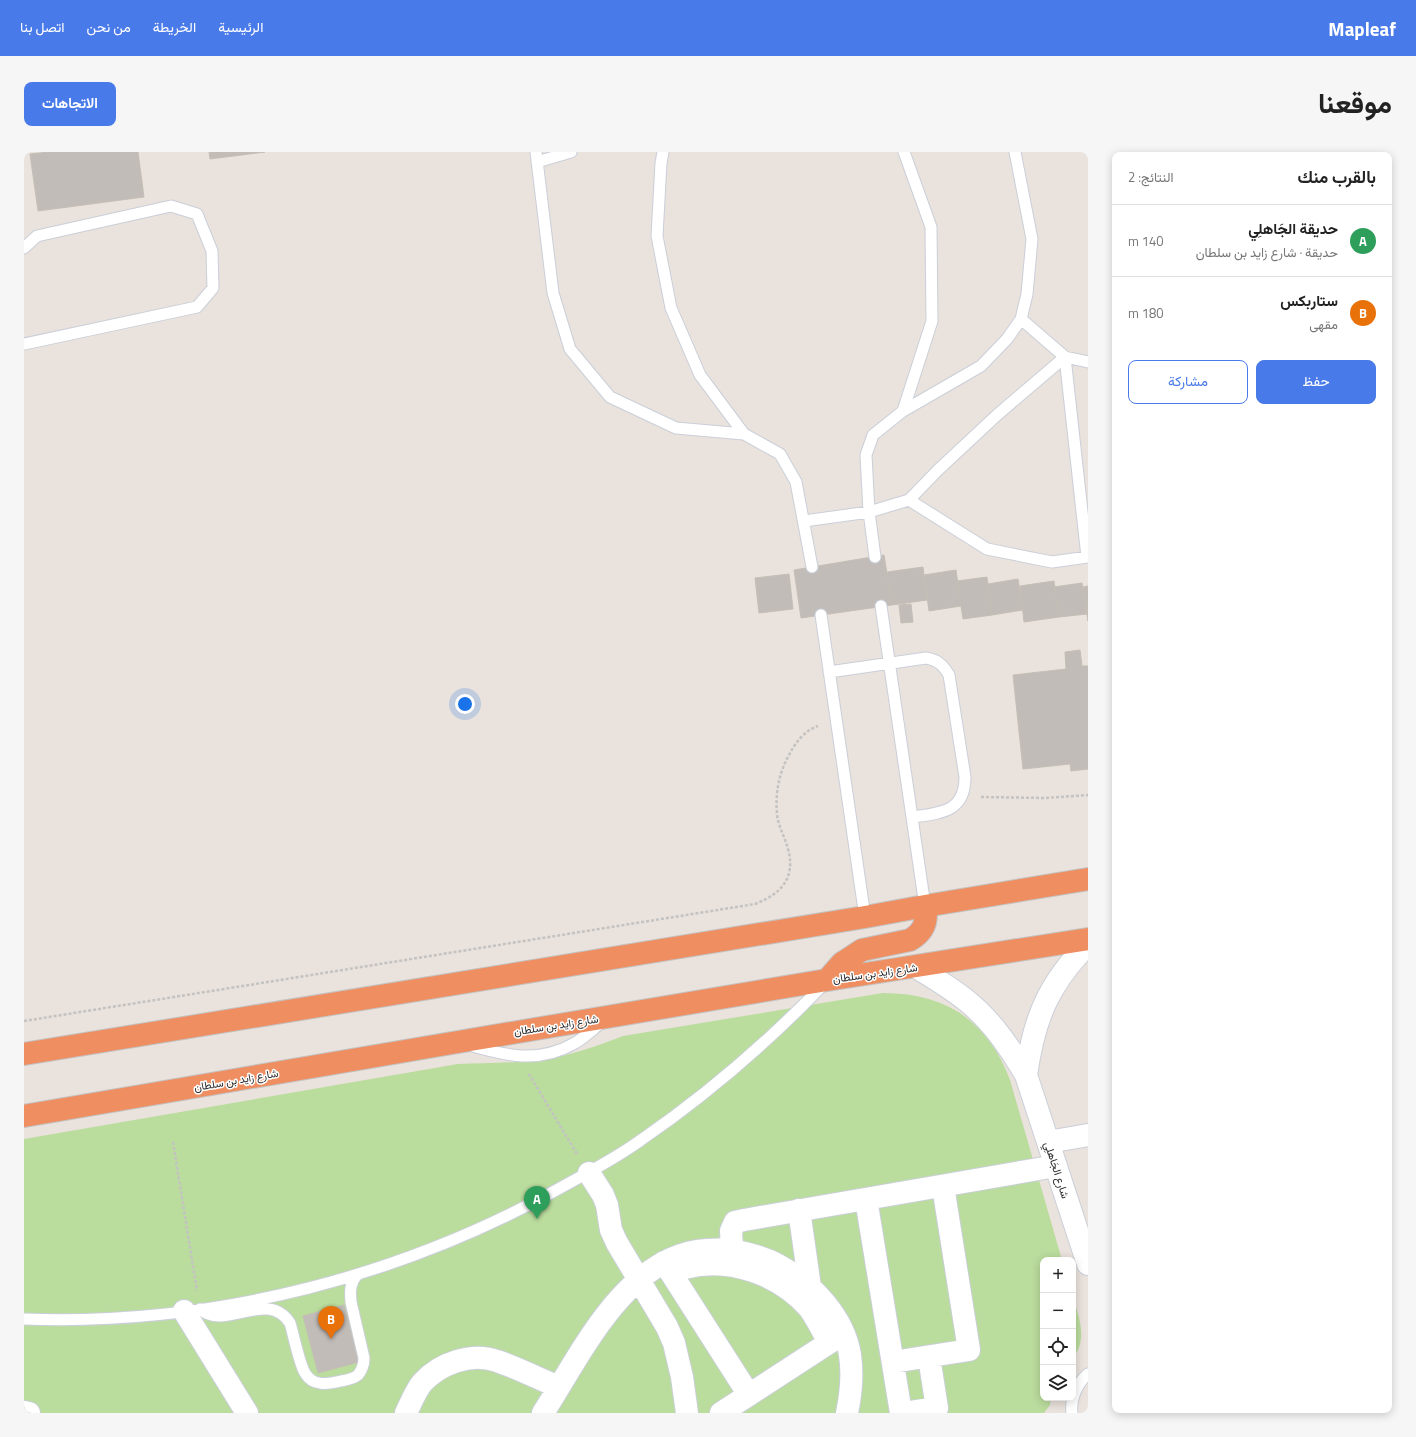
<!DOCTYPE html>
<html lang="ar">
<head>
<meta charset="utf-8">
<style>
	:root { --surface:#fff; --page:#f6f6f6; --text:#222; --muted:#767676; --line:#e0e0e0; --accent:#497ae9 }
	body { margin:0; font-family:"Titillium Web",Vazirmatn,sans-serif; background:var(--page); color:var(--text); direction:rtl }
	.controls { position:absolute; right:12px; bottom:12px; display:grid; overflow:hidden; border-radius:8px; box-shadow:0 2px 10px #0003 }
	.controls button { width:36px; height:36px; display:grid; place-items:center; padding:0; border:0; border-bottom:1px solid var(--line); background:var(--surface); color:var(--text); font:20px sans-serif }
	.you { position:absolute; left:441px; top:552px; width:14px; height:14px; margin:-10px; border:3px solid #fff; border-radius:50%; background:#1a73e8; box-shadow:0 0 0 6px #1a73e833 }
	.badge { display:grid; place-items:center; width:26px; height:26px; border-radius:50%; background:var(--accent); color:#fff; font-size:13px; font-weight:700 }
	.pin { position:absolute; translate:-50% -33px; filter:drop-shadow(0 1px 2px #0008) }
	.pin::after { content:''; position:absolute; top:21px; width:14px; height:12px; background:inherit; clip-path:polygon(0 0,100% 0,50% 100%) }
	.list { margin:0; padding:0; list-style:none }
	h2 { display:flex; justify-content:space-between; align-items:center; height:52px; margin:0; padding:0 16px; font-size:17px }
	h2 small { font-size:13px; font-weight:400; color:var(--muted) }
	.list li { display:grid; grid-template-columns:26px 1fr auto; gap:12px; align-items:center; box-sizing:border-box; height:72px; padding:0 16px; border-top:1px solid var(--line) }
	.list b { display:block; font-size:15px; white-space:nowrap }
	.list p { margin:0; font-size:13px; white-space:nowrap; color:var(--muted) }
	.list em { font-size:13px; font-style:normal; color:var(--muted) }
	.actions { display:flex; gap:8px; padding:12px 16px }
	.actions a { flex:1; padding:9px 0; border:1px solid var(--accent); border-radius:8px; text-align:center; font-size:14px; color:var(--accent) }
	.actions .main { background:var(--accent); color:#fff }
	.icon { flex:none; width:22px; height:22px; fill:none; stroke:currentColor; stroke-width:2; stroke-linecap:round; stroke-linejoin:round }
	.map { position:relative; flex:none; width:1064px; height:1261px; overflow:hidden; direction:ltr; border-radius:8px }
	header { display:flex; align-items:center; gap:24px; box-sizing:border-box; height:56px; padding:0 20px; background:var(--accent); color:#fff }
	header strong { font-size:19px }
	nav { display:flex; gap:22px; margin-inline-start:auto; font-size:14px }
	.intro { display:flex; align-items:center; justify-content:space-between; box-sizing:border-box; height:96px; padding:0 24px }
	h1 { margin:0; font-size:28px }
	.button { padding:10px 18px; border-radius:8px; background:var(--accent); color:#fff; font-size:14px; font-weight:700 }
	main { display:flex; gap:24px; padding:0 24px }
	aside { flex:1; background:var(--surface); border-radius:8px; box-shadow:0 2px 10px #0003 }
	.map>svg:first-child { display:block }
	.green { fill:#badc9d }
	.building { fill:#c2bcb8; stroke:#c5beb6 }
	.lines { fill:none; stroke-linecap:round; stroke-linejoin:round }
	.lane-casing { stroke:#cacfd9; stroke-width:13 }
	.street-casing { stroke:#cacfd9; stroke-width:24 }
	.highway-casing { stroke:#c3c3c3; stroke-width:24 }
	.path { stroke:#c3c3c3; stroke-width:2.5; stroke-dasharray:3 2; stroke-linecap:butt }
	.lane { stroke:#fff; stroke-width:11 }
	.street { stroke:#fff; stroke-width:22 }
	.highway { stroke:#ef8e61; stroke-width:22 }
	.labels { text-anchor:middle; stroke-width:3; stroke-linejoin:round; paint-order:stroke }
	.street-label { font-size:11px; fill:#292929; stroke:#fff }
</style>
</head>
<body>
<header>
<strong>Mapleaf</strong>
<nav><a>الرئيسية</a><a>الخريطة</a><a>من نحن</a><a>اتصل بنا</a></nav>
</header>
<div class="intro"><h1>موقعنا</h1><a class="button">الاتجاهات</a></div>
<main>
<aside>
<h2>بالقرب منك<small>النتائج: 2</small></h2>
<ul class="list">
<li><span class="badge" style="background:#2e9e5b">A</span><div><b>حديقة الجَاهلِي</b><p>حديقة · شارع زايد بن سلطان</p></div><em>140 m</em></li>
<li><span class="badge" style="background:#e8710a">B</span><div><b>ستاربكس</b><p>مقهى</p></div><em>180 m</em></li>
</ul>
<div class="actions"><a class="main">حفظ</a><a>مشاركة</a></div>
</aside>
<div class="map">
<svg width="1064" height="1261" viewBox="0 0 1064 1261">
	<rect width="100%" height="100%" fill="#eae2dc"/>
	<path class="green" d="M 859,841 C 922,841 964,869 986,928 L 1038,1108 L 1019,1108 L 1019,1246 L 1027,1246 L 1026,1253 L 1020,1261 L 0,1261 L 0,987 L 434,912 C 462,911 490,911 517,908 C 545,904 573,894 599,884 Z
		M 1049,1145 C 1055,1166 1064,1187 1049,1206 Z"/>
	<path class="building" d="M 25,0 L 114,0 L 120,45 L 14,59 L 6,2 Z
		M 185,0 L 241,0 L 186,7 Z
		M 860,403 L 868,453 L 777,466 L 770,418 Z
		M 899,415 L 903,448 L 868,453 L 863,420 Z
		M 932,418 L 937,454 L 905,459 L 900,423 Z
		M 765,422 L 769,457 L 735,461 L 731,426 Z
		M 963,425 L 968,463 L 939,467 L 933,429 Z
		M 994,427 L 999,458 L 968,463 L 964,432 Z
		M 1030,429 L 1035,465 L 1000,470 L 996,434 Z
		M 1058,431 L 1063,462 L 1035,465 L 1030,435 Z
		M 1064,434 L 1064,469 L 1059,435 Z
		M 887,452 L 889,470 L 877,471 L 875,453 Z
		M 1056,498 L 1058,514 L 1064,514 L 1064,617 L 1047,619 L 1046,612 L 999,617 L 989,523 L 1042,517 L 1041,500 Z
		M 320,1153 L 335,1210 L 294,1221 L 279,1164 Z"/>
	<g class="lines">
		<defs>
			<path id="lane" d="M 512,0 L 529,141 L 546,197 L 586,245 L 652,276 L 720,282 L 756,302 L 772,330 L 788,415
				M 639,0 L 637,11 L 633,84 L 647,156 L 676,223 L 720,282
				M 513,10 L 547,0
				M 0,96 L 13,84 L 147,54 L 173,62 L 188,99 L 189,136 L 173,155 L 0,192
				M 997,167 L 1041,205 L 1063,405
				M 879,259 L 908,169 L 907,75 L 880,0
				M 885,348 L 963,397 L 1028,410 L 1064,405
				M 780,369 L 845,360 L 885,348 L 914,318 L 973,263 L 1041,205 L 1064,210
				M 851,405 L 845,360 L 842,303 L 849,283 L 879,259 L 957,214 L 983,187 L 997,167 L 1003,142 L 1008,87 L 991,0
				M 857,454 L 901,754
				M 797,463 L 841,765
				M 805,520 L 902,506 C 914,508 919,513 925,523 L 941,625 C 941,660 917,661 889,665
				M 445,893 C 483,904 514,912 551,891 C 561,885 569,877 578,870
				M 176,1157 C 201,1180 243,1136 266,1171 C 270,1184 275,1211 281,1221 C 289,1235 304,1232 317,1229 C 323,1228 329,1227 334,1223 C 338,1218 340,1212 340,1206 L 327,1150 C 326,1139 326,1131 333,1123
				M 0,1167 C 191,1174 382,1124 547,1030 C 571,1017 595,1004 617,988 C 684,942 745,889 801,831
				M 1048,1261 C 1046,1247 1053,1231 1064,1222"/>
			<path id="street" d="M 892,815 C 910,826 927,836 943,849 C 968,869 986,896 1002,923 L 1064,1112
				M 1002,923 C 1010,867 1024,832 1064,792
				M 1024,990 L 1064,983
				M 565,1021 L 579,1043 L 583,1053 L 587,1078 L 593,1091 L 643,1175 L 650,1191 L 658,1225 L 663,1261
				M 842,1047 L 877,1261
				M 775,1058 L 786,1135
				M 708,1098 C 724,1102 740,1105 754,1113 C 788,1131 820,1165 826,1203 C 829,1223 827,1242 823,1261
				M 640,1110 L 725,1243
				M 661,1116 C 705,1104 755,1122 785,1156 C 793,1167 799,1179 805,1191
				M 160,1159 L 223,1261
				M 869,1210 L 945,1198 L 919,1034
				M 0,1260 L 5,1261
				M 382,1261 C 387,1251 391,1240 398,1231 C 416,1211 448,1200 473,1209 C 494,1216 515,1227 535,1235
				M 519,1261 C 554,1207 592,1125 657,1103 C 673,1097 691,1097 708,1098 L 707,1079 L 711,1070 L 720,1068 L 1032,1014
				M 697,1261 L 817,1183
				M 880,1261 L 913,1256 L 905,1205"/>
			<path id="highway" d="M 803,828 L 818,811 L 838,798 L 886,788 C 900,780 904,769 901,754
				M 0,902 L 841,765 L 901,754 L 1064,727
				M 0,964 L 434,890 L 803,828 L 1064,787"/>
		</defs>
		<use href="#lane" class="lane-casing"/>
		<use href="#street" class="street-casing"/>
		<use href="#highway" class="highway-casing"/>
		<path class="path" d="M 957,645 L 1021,646 L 1064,643
			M 0,869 L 731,752 C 757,742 772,726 764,697 C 761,685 754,674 753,662 C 751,641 755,621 765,603 C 771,591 781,578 794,574
			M 505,922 L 553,1002
			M 149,990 L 173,1139"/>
		<use href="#lane" class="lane"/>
		<use href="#street" class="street"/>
		<use href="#highway" class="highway"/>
	</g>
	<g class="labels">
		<g class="street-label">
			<text transform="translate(851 821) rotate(-8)" y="4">شارع زايد بن سلطان</text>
			<text transform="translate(532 873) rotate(-9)" y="4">شارع زايد بن سلطان</text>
			<text transform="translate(212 928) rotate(-10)" y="4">شارع زايد بن سلطان</text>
			<text transform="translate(1033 1018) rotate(72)" y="4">شارع الجَاهلِي</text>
		</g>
	</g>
</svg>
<div class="controls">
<button>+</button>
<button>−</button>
<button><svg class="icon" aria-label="locate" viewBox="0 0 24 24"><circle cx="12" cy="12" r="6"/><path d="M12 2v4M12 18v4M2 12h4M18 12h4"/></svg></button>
<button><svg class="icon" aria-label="layers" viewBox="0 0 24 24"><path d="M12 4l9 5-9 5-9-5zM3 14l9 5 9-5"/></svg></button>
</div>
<div class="you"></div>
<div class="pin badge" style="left:513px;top:1067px;background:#2e9e5b">A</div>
<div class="pin badge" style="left:307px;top:1187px;background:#e8710a">B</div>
</div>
</main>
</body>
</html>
